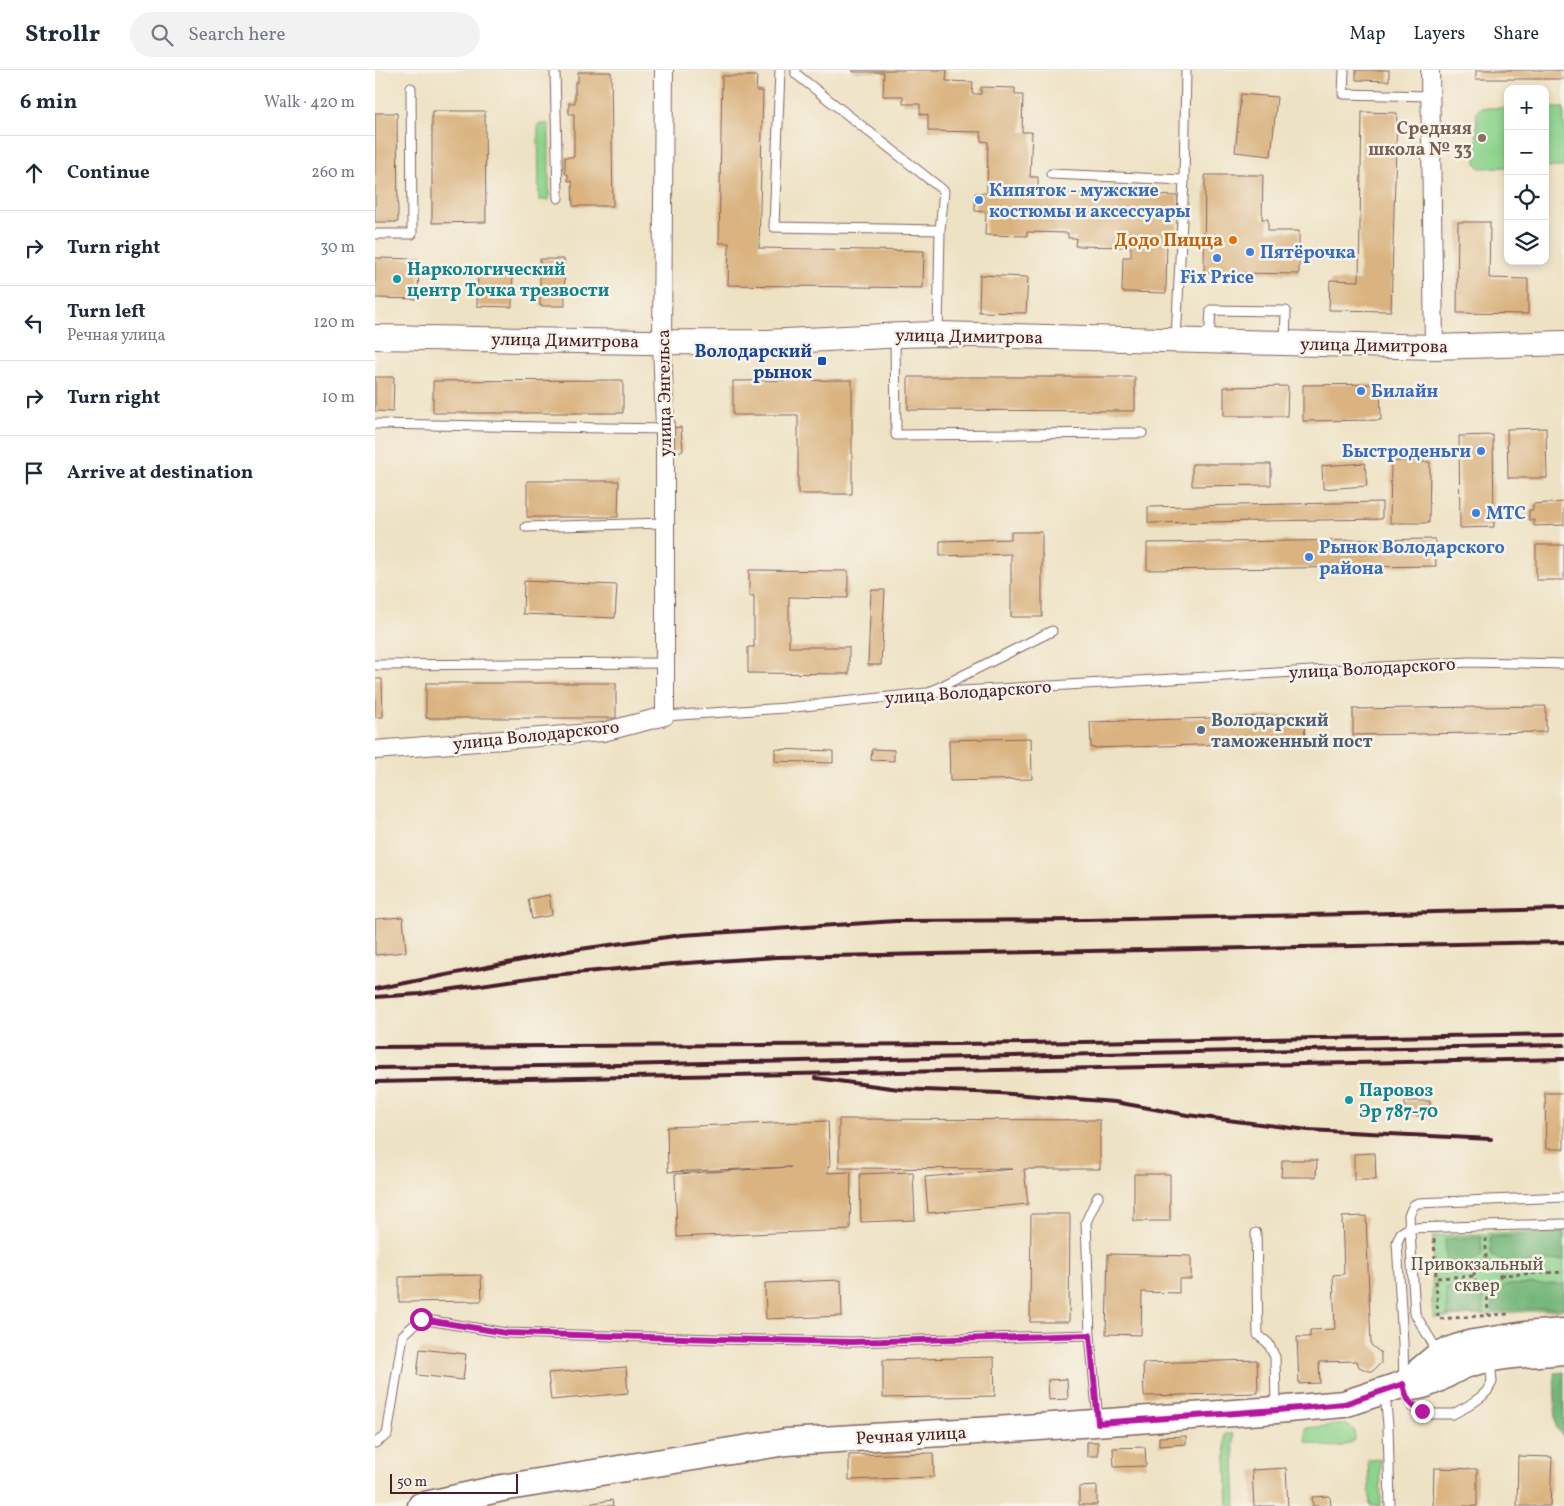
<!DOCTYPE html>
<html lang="en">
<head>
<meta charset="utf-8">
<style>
	:root { --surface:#fff; --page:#f2f2f3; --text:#1f2937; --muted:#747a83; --line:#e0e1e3 }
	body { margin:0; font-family:Vollkorn,serif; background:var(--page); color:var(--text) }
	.controls { position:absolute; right:15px; top:15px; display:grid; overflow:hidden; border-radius:10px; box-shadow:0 2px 8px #0003 }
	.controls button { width:45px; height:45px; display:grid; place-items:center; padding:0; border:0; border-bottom:1px solid var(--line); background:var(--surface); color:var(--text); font:25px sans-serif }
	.scale { position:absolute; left:15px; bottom:12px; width:128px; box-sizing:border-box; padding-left:5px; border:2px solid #4a1f2b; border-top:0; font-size:14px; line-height:18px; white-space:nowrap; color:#4a1f2b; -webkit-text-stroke:4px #f7f3e8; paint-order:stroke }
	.stop { position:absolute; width:15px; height:15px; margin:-11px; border:4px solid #b5179e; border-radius:50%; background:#fff }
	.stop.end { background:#b5179e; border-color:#fff; box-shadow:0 1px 5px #0008 }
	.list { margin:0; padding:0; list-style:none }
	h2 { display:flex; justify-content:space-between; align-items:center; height:65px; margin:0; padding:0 20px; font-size:21px }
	h2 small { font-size:16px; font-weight:400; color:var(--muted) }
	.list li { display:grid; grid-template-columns:32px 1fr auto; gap:15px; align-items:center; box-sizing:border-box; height:75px; padding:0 20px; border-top:1px solid var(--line) }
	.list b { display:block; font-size:19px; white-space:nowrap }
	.list p { margin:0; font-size:16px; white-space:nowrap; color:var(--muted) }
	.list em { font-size:16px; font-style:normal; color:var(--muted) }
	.icon { flex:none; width:28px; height:28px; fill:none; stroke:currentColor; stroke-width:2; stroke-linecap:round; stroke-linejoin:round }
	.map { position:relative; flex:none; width:1189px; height:1436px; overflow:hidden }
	header { display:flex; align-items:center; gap:30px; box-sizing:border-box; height:70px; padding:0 25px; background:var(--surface); border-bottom:1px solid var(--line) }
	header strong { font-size:24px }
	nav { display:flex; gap:28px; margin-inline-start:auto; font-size:18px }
	.search { width:350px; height:45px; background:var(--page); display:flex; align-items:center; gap:12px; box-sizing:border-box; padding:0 18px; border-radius:28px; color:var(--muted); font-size:19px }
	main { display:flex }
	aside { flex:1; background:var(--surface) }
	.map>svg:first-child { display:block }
	.green { fill:#8dd38d; stroke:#6c795c }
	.forest { fill:#72b578; stroke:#5e6a52 }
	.building { fill:#dab380 }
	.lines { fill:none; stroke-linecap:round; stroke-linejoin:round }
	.lane-casing { stroke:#836361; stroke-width:11 }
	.street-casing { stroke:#836361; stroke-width:20 }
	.secondary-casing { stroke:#836361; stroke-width:26 }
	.primary-casing { stroke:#836361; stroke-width:29 }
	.path { stroke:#836361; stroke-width:3; stroke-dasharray:4 4; stroke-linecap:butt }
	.lane { stroke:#fff; stroke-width:9 }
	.street { stroke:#fff; stroke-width:18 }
	.secondary { stroke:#fff; stroke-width:24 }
	.primary { stroke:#fff; stroke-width:26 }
	.rail { stroke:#4a1f2b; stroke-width:4 }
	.route { stroke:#b5179e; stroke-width:6 }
	.education-dot { fill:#8d6e63; stroke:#f7f3e8; stroke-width:2 }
	.shop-dot { fill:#3f7fe0; stroke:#f7f3e8; stroke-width:2 }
	.food-dot { fill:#e8710a; stroke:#f7f3e8; stroke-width:2 }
	.culture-dot { fill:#0f9aa8; stroke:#f7f3e8; stroke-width:2 }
	.transit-dot { fill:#1a4fb4; stroke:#f7f3e8; stroke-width:2 }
	.service-dot { fill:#5c6f8a; stroke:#f7f3e8; stroke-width:2 }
	.labels { text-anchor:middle; stroke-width:5; stroke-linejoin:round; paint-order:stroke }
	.education-label { font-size:18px; font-weight:bold; fill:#785e54; stroke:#f7f3e8; text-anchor:end }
	.shop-label { font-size:18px; font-weight:bold; fill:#366cbe; stroke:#f7f3e8; text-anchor:start }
	.food-label { font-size:18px; font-weight:bold; fill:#c56008; stroke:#f7f3e8; text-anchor:end }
	.culture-label { font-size:18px; font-weight:bold; fill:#0d838f; stroke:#f7f3e8; text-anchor:start }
	.street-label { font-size:18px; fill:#4a1f2b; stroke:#f7f3e8 }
	.transit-label { font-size:18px; font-weight:bold; fill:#164399; stroke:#f7f3e8; text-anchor:end }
	.service-label { font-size:18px; font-weight:bold; fill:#4e5e75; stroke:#f7f3e8; text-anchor:start }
	.park-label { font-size:18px; fill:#5e5548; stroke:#f7f3e8 }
</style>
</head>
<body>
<header>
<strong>Strollr</strong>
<div class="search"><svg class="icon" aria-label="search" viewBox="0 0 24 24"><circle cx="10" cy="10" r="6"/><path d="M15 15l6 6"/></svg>Search here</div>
<nav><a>Map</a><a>Layers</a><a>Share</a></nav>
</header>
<main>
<aside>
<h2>6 min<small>Walk · 420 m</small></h2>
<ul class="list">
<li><svg class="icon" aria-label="ahead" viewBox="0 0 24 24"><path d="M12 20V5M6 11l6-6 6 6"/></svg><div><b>Continue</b></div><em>260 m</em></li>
<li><svg class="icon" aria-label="right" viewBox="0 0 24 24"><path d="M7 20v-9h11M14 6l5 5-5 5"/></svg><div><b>Turn right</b></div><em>30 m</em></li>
<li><svg class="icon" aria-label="left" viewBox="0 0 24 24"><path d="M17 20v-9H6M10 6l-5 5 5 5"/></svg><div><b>Turn left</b><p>Речная улица</p></div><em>120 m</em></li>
<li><svg class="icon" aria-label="right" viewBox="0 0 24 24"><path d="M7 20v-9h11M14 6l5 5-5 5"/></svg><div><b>Turn right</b></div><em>10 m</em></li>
<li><svg class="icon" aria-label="arrive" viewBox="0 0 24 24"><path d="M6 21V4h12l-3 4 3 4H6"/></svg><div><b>Arrive at destination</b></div></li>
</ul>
</aside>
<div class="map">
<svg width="1189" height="1436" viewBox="0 0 1189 1436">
	<rect width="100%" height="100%" fill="#f7f3e8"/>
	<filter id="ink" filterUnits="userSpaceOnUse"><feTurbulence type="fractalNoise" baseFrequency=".02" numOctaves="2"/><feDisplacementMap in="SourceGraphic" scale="10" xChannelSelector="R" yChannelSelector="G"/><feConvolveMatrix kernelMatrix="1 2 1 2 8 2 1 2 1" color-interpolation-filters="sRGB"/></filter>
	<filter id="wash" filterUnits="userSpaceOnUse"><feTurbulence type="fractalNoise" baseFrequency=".0096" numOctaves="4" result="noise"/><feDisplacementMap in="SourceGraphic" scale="20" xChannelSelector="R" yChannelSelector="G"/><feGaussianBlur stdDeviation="1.12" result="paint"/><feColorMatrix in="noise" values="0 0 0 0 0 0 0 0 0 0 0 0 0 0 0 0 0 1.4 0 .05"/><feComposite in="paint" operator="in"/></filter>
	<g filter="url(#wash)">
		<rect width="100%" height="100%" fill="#eee2c4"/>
		<path class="green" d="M 1105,38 L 1133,38 L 1133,97 L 1105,98 L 1101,93 L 1102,42 Z
			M 1170,38 L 1189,38 L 1189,97 L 1170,97 Z
			M 163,54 L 174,54 L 174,130 L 164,130 Z
			M 1189,1160 L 1189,1239 L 1059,1248 L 1057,1232 L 1058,1166 Z
			M 972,1354 L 979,1360 L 980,1370 C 966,1381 947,1376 931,1372 L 930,1358 Z
			M 850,1364 L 858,1364 L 861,1436 L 853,1436 Z
			M 1005,1389 L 1006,1436 L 995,1436 L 993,1390 Z"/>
		<path class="forest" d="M 1189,1163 L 1189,1190 L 1128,1194 L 1124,1189 L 1116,1186 L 1115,1167 Z
			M 1106,1167 L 1107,1186 L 1099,1190 L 1094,1196 L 1071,1197 L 1070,1169 Z
			M 1189,1214 L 1189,1237 L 1118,1241 L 1117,1225 L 1125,1221 L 1129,1215 Z
			M 1095,1217 L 1100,1221 L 1108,1225 L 1109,1244 L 1072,1246 L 1071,1218 Z
			M 1189,1302 L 1189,1367 L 1181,1358 L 1179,1303 Z"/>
		<g id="blocks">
			<path class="building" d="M 478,0 L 572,0 L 571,11 L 598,12 L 597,24 L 606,24 L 606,17 L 640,18 L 640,25 L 648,25 L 647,62 L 657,62 L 655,107 L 663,107 L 663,122 L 803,126 L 802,165 L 792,164 L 791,223 L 747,222 L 748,187 L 756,187 L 756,177 L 700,176 L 701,168 L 693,168 L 693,163 L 652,162 L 652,166 L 610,165 L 611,142 L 600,141 L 600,123 L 612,123 L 613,72 L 606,71 L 606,62 L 553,61 L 553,45 L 545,44 L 545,34 L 528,34 L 528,26 L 508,26 L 509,2 L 478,2 Z
				M 981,0 L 1014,0 L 1014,11 L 981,10 Z
				M 1101,0 L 1189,0 L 1189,9 L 1101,9 Z
				M 203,2 L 236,2 L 238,136 L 198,136 L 197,111 L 193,111 L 193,104 L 190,104 L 190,87 L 199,87 L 199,44 L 194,44 L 194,33 L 200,33 L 200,12 L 203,12 Z
				M 347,6 L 382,6 L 381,21 L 388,21 L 384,178 L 549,181 L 548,218 L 353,215 L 354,173 L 344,173 Z
				M 866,24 L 902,27 L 896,86 L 860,82 Z
				M 57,41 L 110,41 L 111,152 L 57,153 Z
				M 987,42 L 1022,43 L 1016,241 L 954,240 L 955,210 L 984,211 Z
				M 0,43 L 22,43 L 23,152 L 0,152 Z
				M 830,105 L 888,105 L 887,149 L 893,149 L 893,161 L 924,161 L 924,204 L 863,203 L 863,206 L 860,206 L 860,203 L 829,203 Z
				M 1083,152 L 1115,152 L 1114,208 L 1153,209 L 1153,244 L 1082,243 Z
				M 0,188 L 44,189 L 43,229 L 0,228 Z
				M 165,189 L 189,189 L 190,236 L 165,236 Z
				M 103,198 L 138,198 L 137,237 L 102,236 Z
				M 605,205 L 653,207 L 651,243 L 604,242 Z
				M 0,307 L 19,307 L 18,342 L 0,341 Z
				M 533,307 L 760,307 L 760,341 L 533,340 Z
				M 248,310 L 248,343 L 58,343 L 58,311 Z
				M 477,310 L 477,424 L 423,424 L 423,345 L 358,345 L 358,311 Z
				M 1005,314 L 1006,350 L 928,351 L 928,315 Z
				M 913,316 L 912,346 L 849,346 L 849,317 Z
				M 306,357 L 308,381 L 296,382 L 294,358 Z
				M 1171,358 L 1172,408 L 1133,408 L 1132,359 Z
				M 1118,365 L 1119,457 L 1085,458 L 1084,366 Z
				M 1016,391 L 1055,392 L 1054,453 L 1015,453 Z
				M 990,393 L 992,416 L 948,419 L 947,396 Z
				M 817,394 L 896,394 L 896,415 L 817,416 Z
				M 152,411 L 244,411 L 243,447 L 152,447 Z
				M 1007,432 L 1007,449 L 773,453 L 773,437 Z
				M 1189,432 L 1189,455 L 1159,456 L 1159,450 L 1154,450 L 1154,440 L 1158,440 L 1158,434 Z
				M 636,462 L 667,462 L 667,547 L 636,547 L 636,484 L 565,486 L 565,471 L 636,469 Z
				M 1060,469 L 1061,496 L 772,500 L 772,473 Z
				M 1161,475 L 1189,475 L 1189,510 L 1161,510 Z
				M 374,500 L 473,501 L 473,528 L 414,527 L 414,577 L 474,577 L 474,604 L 373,603 L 373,577 L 379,577 L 379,526 L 374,526 Z
				M 149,511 L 242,515 L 240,548 L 148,544 Z
				M 496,520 L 510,520 L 506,595 L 493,595 Z
				M 0,609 L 7,609 L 8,647 L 0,647 Z
				M 51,613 L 241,613 L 241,648 L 51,648 Z
				M 1171,636 L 1171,662 L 978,665 L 978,639 Z
				M 929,645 L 930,672 L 716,678 L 715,652 Z
				M 656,668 L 657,709 L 575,711 L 574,670 Z
				M 400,679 L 458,681 L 458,693 L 400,691 Z
				M 497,679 L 519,680 L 519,691 L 496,690 Z
				M 174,825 L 177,845 L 157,849 L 153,829 Z
				M 28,847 L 31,882 L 0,885 L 0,849 Z
				M 1170,1023 L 1189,1023 L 1189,1079 L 1171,1079 Z
				M 1030,1031 L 1055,1031 L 1055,1046 L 1030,1046 Z
				M 464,1049 L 725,1050 L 725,1099 L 649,1099 L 653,1134 L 553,1143 L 550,1107 L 638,1099 L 464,1098 Z
				M 453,1051 L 455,1096 L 453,1096 L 453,1103 L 476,1102 L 475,1160 L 302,1167 L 300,1104 L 416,1097 L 293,1102 L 292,1057 Z
				M 1000,1083 L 1001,1110 L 979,1110 L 979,1084 Z
				M 907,1090 L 942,1090 L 941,1107 L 906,1107 Z
				M 538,1102 L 540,1150 L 486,1152 L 485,1104 Z
				M 759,1104 L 795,1104 L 795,1151 L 759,1151 Z
				M 656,1144 L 695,1144 L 694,1252 L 655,1252 Z
				M 991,1146 L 996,1275 L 1006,1283 L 1006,1293 L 998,1301 L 993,1301 L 984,1297 L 982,1291 L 944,1292 L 945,1313 L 924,1314 L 922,1267 L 935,1267 L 935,1260 L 960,1259 L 958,1205 L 969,1204 L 967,1147 Z
				M 733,1184 L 816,1186 L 816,1209 L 804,1209 L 804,1223 L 767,1222 L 766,1265 L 731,1264 Z
				M 106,1205 L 107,1231 L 24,1232 L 24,1207 Z
				M 466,1210 L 467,1246 L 391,1249 L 390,1213 Z
				M 45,1279 L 91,1284 L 88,1310 L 42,1305 Z
				M 619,1287 L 620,1326 L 508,1328 L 508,1290 Z
				M 882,1290 L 883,1323 L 769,1326 L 768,1293 Z
				M 251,1297 L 253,1323 L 176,1330 L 173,1303 Z
				M 692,1309 L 693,1329 L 674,1330 L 673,1310 Z
				M 811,1366 L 811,1374 L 784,1376 L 784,1367 Z
				M 712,1372 L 723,1372 L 723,1386 L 712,1386 Z
				M 770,1377 L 771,1396 L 739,1397 L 738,1378 Z
				M 558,1383 L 559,1407 L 474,1410 L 474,1385 Z
				M 1143,1386 L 1177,1387 L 1175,1436 L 1142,1436 Z
				M 911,1398 L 913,1436 L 879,1436 L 877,1400 Z
				M 1059,1398 L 1102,1399 L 1102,1436 L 1058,1436 Z
				M 722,1416 L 722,1435 L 704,1435 L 704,1417 Z
				M 955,1426 L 956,1436 L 938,1436 L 937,1427 Z
				M 237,1430 L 238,1436 L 205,1436 L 205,1435 Z"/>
		</g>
	</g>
	<g filter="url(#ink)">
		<use href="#blocks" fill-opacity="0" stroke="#836361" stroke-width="1"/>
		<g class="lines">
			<defs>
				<path id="lane" d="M 180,0 L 183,128
					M 405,0 L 399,157 L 565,160
					M 421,0 L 421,4 L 569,121 L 565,160 L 563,263
					M 969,0 L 968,24 L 1055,26
					M 676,104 L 809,110
					M 0,164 L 37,164 L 36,18
					M 520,267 L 521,365 L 767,363
					M 801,270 L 809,110 L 811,0
					M 834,271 L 836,240 L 911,241 L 910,273
					M 0,354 L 290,359
					M 151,457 L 290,453
					M 0,595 L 290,593
					M 557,621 L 677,561
					M 290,646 L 410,638 L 552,623 L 1094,592 L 1189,594
					M 881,1163 L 883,1265 L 893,1273 L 900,1287 L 901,1338
					M 715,1265 L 711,1152 L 723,1126
					M 1063,1282 L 1040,1244 L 1034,1145 L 1039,1135 L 1043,1133 L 1189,1127
					M 1115,1290 L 1117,1312 L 1112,1321 L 1106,1327 L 1093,1336 L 1078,1344 L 1057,1344 L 1037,1337 L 1031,1326 L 1029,1314 L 1028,1273 L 1022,1172 L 1026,1163 L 1034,1158 L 1189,1154
					M 1010,1324 L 1013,1355 L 1015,1436
					M 0,1373 L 12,1365 L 28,1265 L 46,1249 L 131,1263 L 342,1269 L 476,1272 L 715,1265 L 723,1350"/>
				<path id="street" d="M 1055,0 L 1059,277
					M 0,680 L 228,662 L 290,646 L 290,359 L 287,272 L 289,0"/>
				<path id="secondary" d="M 0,267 C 130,269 260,274 390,272 C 448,270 505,265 563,264 L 1059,277 L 1189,273"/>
				<path id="primary" d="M 1034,1316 C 1050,1320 1074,1301 1090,1295 C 1121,1284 1156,1284 1189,1281
					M 46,1436 L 127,1418 L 411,1372 L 636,1359 L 901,1340 L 969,1334 L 1029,1314 L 1065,1284 L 1081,1278 L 1098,1273 L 1150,1265 L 1189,1262"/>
			</defs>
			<use href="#lane" class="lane-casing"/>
			<use href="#street" class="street-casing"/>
			<use href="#secondary" class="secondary-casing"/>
			<use href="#primary" class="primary-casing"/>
			<path class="path" d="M 1111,1168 L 1111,1192
				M 1059,1169 L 1061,1208
				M1099 1205a13 13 0 1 1 26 0a13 13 0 1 1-26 0Z
				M 1125,1205 L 1189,1202
				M 1098,1206 L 1061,1208 L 1063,1249 L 1133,1244
				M 1112,1219 L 1113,1245"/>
			<use href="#lane" class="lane"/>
			<use href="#street" class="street"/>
			<use href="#secondary" class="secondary"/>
			<use href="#primary" class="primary"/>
			<path class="rail" d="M 0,919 L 198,880 L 307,865 L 521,851 L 714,850 L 1189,839
				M 0,927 L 45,924 L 167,906 L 297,894 L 402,887 L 1189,872
				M 0,977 L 584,974 L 1189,964
				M 0,998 L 244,995 L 816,982 L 1189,975
				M 440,1008 L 524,1019 L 624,1023 L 740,1032 L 812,1045 L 933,1060 L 1116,1069
				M 0,1012 L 1189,989"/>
		</g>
	</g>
	<g class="lines" filter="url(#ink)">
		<path class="route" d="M 46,1249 L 131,1263 L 342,1269 L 476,1272 L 715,1265 L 723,1353 L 902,1340 L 969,1334 L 1028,1314 C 1031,1328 1034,1335 1047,1341"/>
	</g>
	<circle class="education-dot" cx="1107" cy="68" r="5"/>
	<g class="shop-dot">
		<circle cx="604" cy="130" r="5"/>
		<circle cx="875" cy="182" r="5"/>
		<circle cx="842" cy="188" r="5"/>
		<circle cx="986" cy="321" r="5"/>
		<circle cx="1106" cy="381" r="5"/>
		<circle cx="1101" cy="443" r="5"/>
		<circle cx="934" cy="487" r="5"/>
	</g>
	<circle class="food-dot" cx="858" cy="170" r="5"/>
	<g class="culture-dot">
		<circle cx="22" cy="209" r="5"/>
		<circle cx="974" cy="1030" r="5"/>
	</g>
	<rect class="transit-dot" x="442" y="286" width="10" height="10" rx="2.5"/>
	<circle class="service-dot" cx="826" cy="660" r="5"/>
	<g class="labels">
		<g class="education-label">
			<text x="1097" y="64">Средняя<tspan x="1097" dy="21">школа № 33</tspan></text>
		</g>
		<g class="shop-label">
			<text x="614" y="126">Кипяток - мужские<tspan x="614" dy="21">костюмы и аксессуары</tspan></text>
			<text x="885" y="188">Пятёрочка</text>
			<text x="842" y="213" text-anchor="middle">Fix Price</text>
			<text x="996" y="327">Билайн</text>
			<text x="1096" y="387" text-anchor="end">Быстроденьги</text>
			<text x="1111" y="449">МТС</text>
			<text x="944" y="483">Рынок Володарского<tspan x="944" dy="21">района</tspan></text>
		</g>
		<g class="food-label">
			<text x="848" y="176">Додо Пицца</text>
		</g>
		<g class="culture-label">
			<text x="32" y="205">Наркологический<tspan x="32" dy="21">центр Точка трезвости</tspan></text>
			<text x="984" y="1026">Паровоз<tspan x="984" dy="21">Эр 787-70</tspan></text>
		</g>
		<g class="street-label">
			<text transform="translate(594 266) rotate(1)" y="6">улица Димитрова</text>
			<text transform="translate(190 270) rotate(1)" y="6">улица Димитрова</text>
			<text transform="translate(999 275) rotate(1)" y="6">улица Димитрова</text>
			<text transform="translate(289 323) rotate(-91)" y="6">улица Энгельса</text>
			<text transform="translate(997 598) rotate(-3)" y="6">улица Володарского</text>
			<text transform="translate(593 622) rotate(-4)" y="6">улица Володарского</text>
			<text transform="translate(161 665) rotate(-6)" y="6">улица Володарского</text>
			<text transform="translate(536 1365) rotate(-3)" y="6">Речная улица</text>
		</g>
		<g class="transit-label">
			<text x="437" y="287">Володарский<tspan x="437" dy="21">рынок</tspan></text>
		</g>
		<g class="service-label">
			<text x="836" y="656">Володарский<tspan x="836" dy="21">таможенный пост</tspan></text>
		</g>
		<g class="park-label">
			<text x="1102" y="1200">Привокзальный<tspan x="1102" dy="21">сквер</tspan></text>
		</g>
	</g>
</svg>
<div class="controls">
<button>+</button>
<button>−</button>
<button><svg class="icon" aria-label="locate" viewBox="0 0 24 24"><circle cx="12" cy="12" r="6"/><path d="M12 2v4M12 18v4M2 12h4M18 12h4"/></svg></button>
<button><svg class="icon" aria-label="layers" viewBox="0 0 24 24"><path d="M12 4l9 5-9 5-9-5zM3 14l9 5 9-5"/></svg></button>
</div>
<div class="scale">50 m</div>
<div class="stop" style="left:46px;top:1249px"></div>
<div class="stop end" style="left:1047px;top:1341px"></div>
</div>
</main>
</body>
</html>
